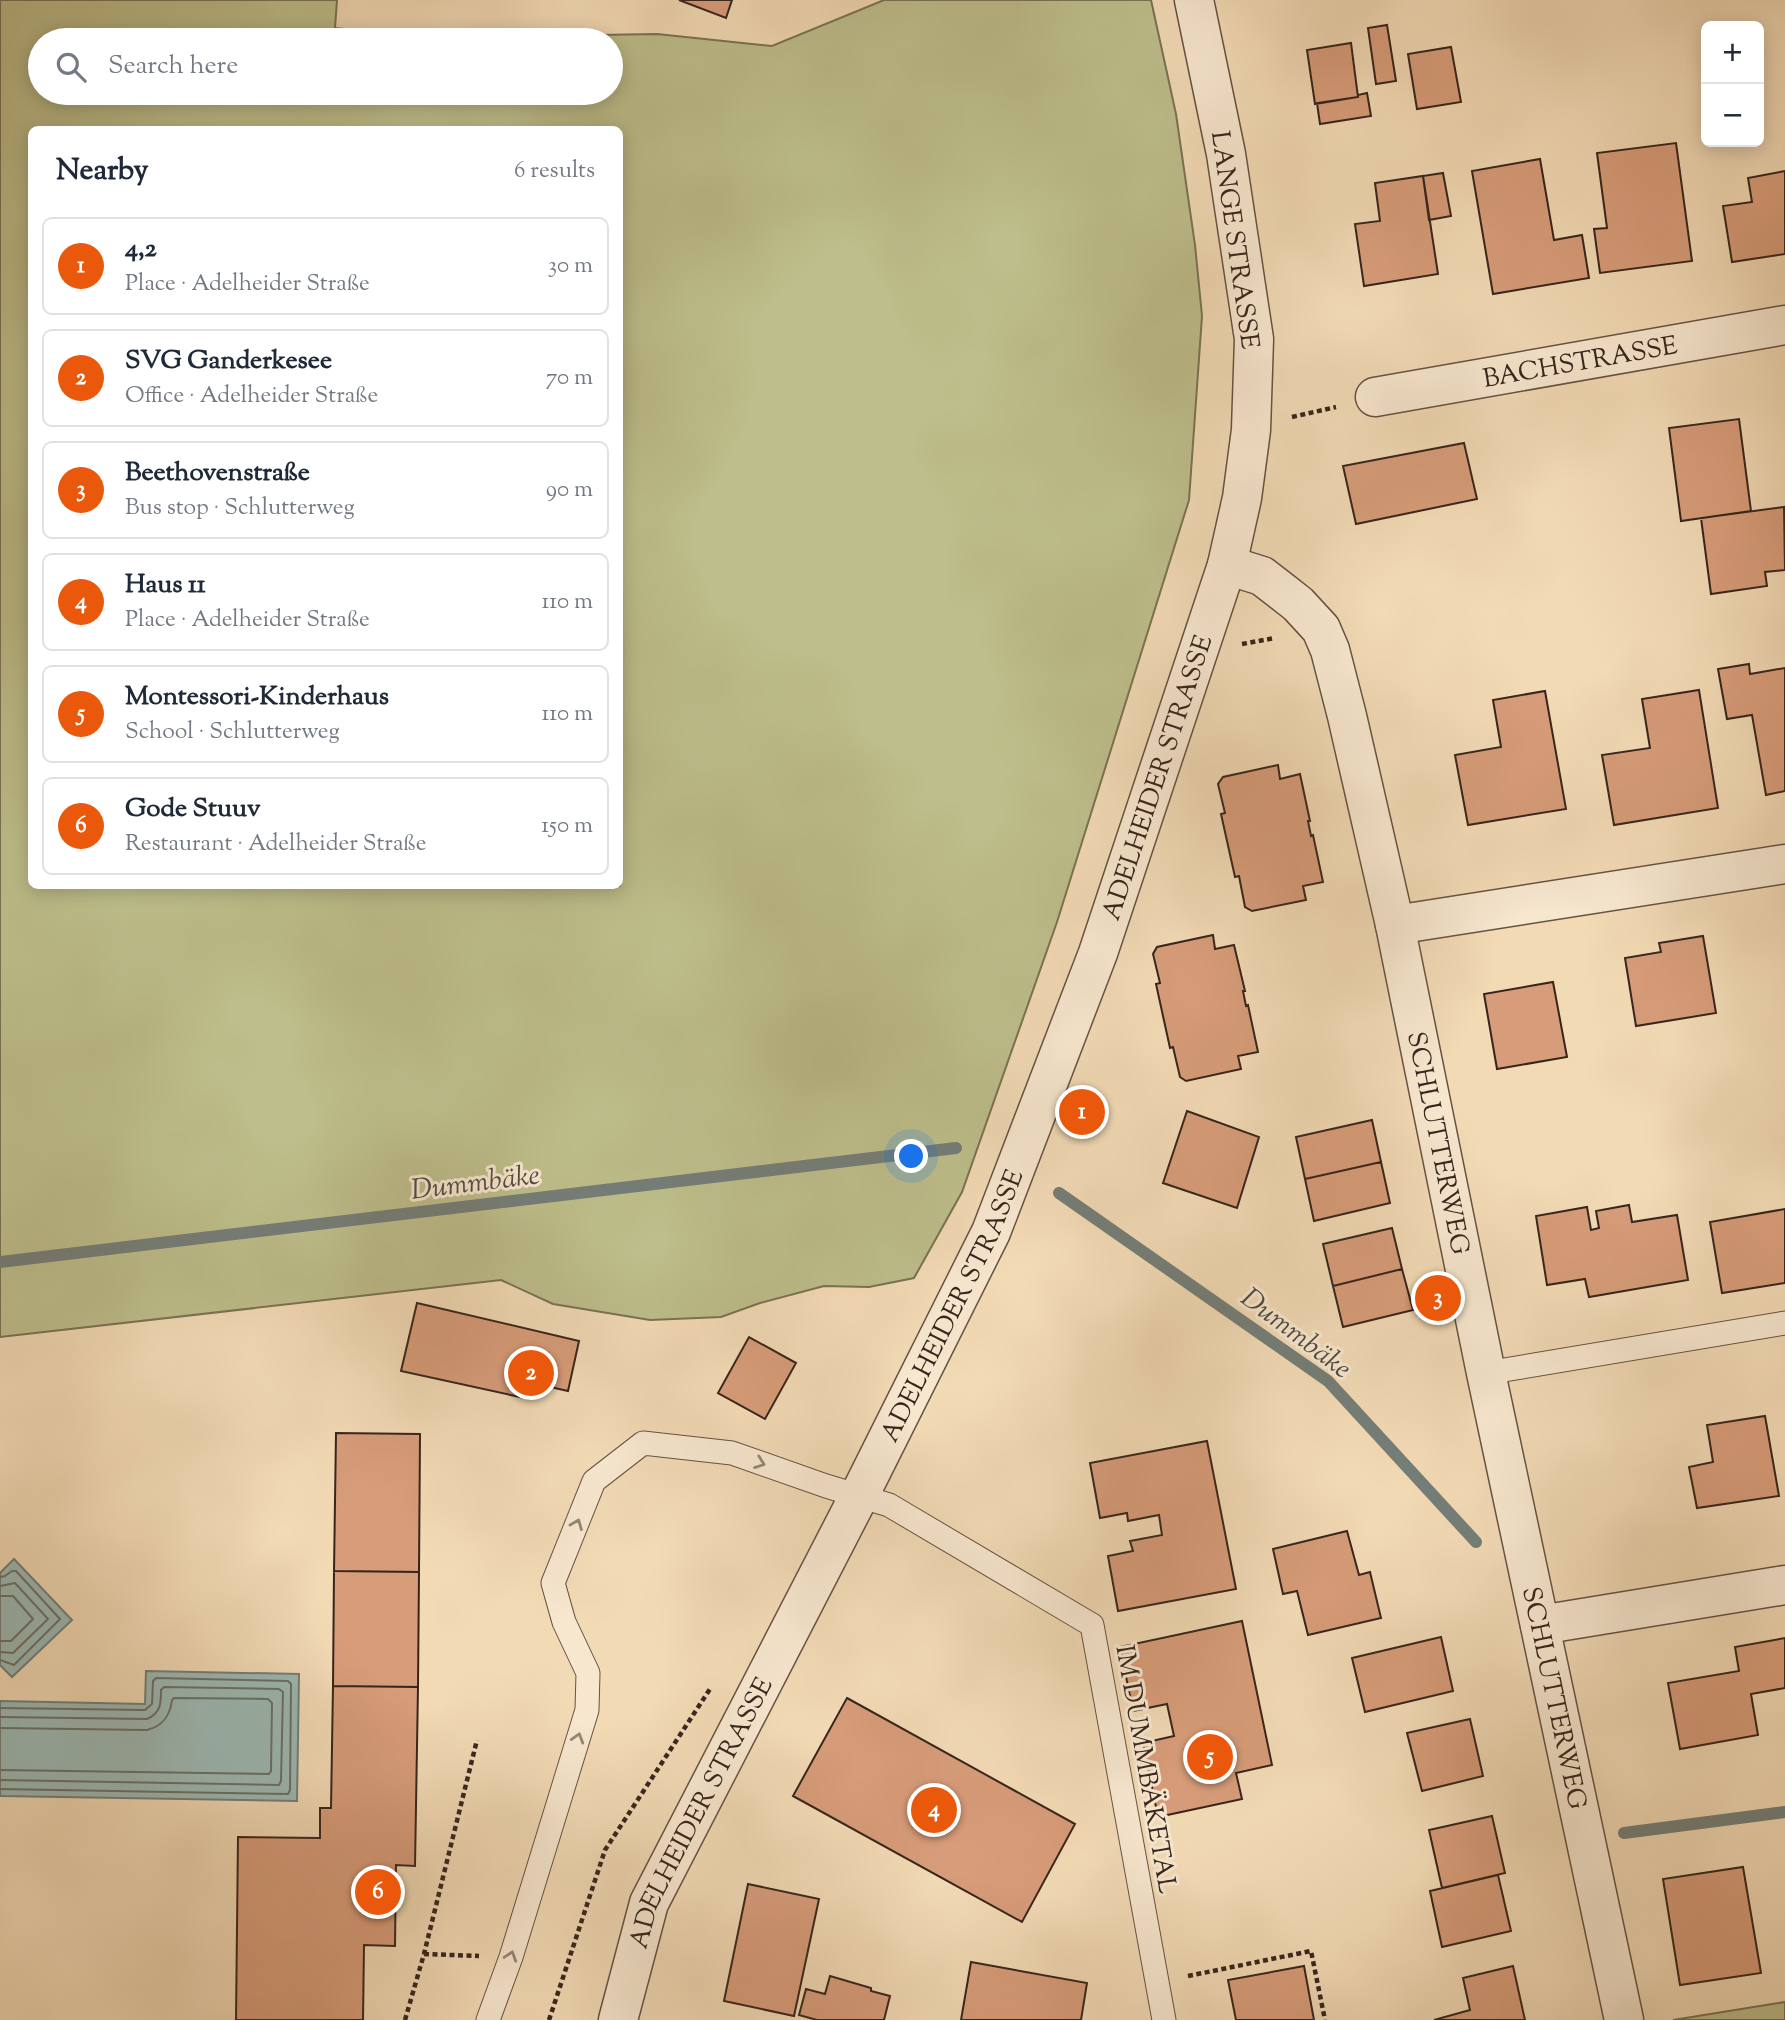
<!DOCTYPE html>
<html lang="en">
<head>
<meta charset="utf-8">
<style>
	:root { --surface:#fff; --page:#f6f6f7; --text:#1f2937; --muted:#747a83; --line:#e0e1e3; --accent:#ea580c }
	body { margin:0; font-family:"Sorts Mill Goudy",serif; background:var(--page); color:var(--text) }
	.controls { position:absolute; right:21px; top:21px; display:grid; overflow:hidden; border-radius:10px; box-shadow:0 4px 18px #0003 }
	.controls button { width:63px; height:63px; display:grid; place-items:center; padding:0; border:0; border-bottom:2px solid var(--line); background:var(--surface); color:var(--text); font:35px sans-serif }
	.you { position:absolute; left:912px; top:1157px; width:24px; height:24px; margin:-18px; border:5px solid #fff; border-radius:50%; background:#1a73e8; box-shadow:0 0 0 10px #1a73e833 }
	.badge { display:grid; place-items:center; width:46px; height:46px; border-radius:50%; background:var(--accent); color:#fff; font-size:23px; font-weight:700 }
	.pin { position:absolute; translate:-50% -50%; border:4px solid #fff; box-shadow:0 2px 7px #0006 }
	.list { margin:0; padding:0; list-style:none }
	h2 { display:flex; justify-content:space-between; align-items:center; height:91px; margin:0; padding:0 28px; font-size:30px }
	h2 small { font-size:23px; font-weight:400; color:var(--muted) }
	.list li { display:grid; grid-template-columns:46px 1fr auto; gap:21px; align-items:center; box-sizing:border-box; height:98px; margin:0 14px 14px; padding:0 14px; border:2px solid var(--line); border-radius:10px }
	.list b { display:block; font-size:26px; white-space:nowrap }
	.list p { margin:0; font-size:23px; white-space:nowrap; color:var(--muted) }
	.list em { font-size:23px; font-style:normal; color:var(--muted) }
	.icon { flex:none; width:38px; height:38px; fill:none; stroke:currentColor; stroke-width:2; stroke-linecap:round; stroke-linejoin:round }
	.map { position:relative; flex:none; width:1785px; height:2020px; overflow:hidden }
	.search { position:absolute; background:var(--surface); box-shadow:0 4px 18px #0003; left:28px; top:28px; width:595px; height:77px; display:flex; align-items:center; gap:18px; box-sizing:border-box; padding:0 24px; border-radius:38px; color:var(--muted); font-size:26px }
	.panel { position:absolute; background:var(--surface); box-shadow:0 4px 18px #0003; left:28px; top:126px; width:595px; height:763px; border-radius:10px }
	.map>svg:first-child { display:block }
	.green { fill:#bdbe8b; stroke:#7a7254; stroke-width:2; fill-rule:evenodd }
	.water { fill:#9cb9b4; stroke:#747e78; stroke-width:2 }
	.lines { fill:none; stroke-linecap:round; stroke-linejoin:round }
	.shore { stroke:#6a6f68; stroke-width:2 }
	.stream { stroke:#747e78; stroke-width:12 }
	.building { fill:#d79c79; stroke:#37251d; stroke-width:2 }
	.service-casing { stroke:#665243; stroke-width:25 }
	.minor-casing { stroke:#665243; stroke-width:41 }
	.tertiary-casing { stroke:#665243; stroke-width:41 }
	.path { stroke:#37251d; stroke-width:4.5; stroke-dasharray:5 3.5; stroke-linecap:butt }
	.service { stroke:#f7e7cf; stroke-width:23 }
	.minor { stroke:#f7e7cf; stroke-width:38 }
	.tertiary { stroke:#f7e7cf; stroke-width:38 }
	.oneway { stroke:#978676 }
	.labels { text-anchor:middle; stroke-width:6; stroke-linejoin:round; paint-order:stroke }
	.street-label { font-size:26px; fill:#37251d; stroke:#f7e7cf }
	.water-label { font-size:28px; font-style:italic; fill:#504a43; stroke:#f7e7cf }
</style>
</head>
<body>
<div class="map">
<svg width="1785" height="2020" viewBox="0 0 1785 2020">
	<rect width="100%" height="100%" fill="#f2dab5"/>
	<filter id="stains"><feTurbulence type="fractalNoise" baseFrequency=".00286" numOctaves="4"/><feColorMatrix values="0 0 0 0 .2 0 0 0 0 .09 0 0 0 0 .02 0 0 0 .5 -.17"/></filter>
	<radialGradient id="worn" r=".72"><stop offset=".6" stop-color="#630" stop-opacity="0"/><stop offset="1" stop-color="#630" stop-opacity=".3"/></radialGradient>
	<path class="green" d="M 0,0 L 337,0 L 335,28 L 426,38 L 657,34 L 772,46 L 884,0 L 1151,0 L 1176,114 L 1195,245 L 1202,316 L 1189,500 L 1057,922 L 962,1192 L 914,1278 L 869,1287 L 824,1286 L 760,1303 L 721,1317 L 650,1320 L 553,1304 L 501,1280 L 0,1337 ZM 40,40 L 611,40 L 611,93 L 40,93 ZM 32,130 L 620,130 L 620,886 L 32,886 Z
		M 1785,2002 L 1785,2020 L 1673,2020 Z"/>
	<path class="water" d="M 14,1559 L 72,1620 L 12,1677 L 0,1665 L 0,1573 Z
		M 146,1671 L 299,1674 L 297,1801 L 0,1796 L 0,1701 L 145,1704 Z"/>
	<g class="lines">
		<path class="shore" d="M 0,1577 L 5,1576 L 12,1571 L 16,1571 L 60,1619 L 14,1665 L 0,1660
			M 0,1586 L 15,1583 L 48,1619 L 13,1653 L 0,1652
			M 0,1596 L 13,1596 L 33,1619 L 11,1641 L 0,1641
			M 0,1708 L 145,1710 L 152,1704 L 153,1681 L 156,1678 L 288,1681 L 291,1684 L 290,1790 L 288,1794 L 0,1789
			M 0,1717 L 147,1719 C 161,1713 161,1703 161,1690 L 164,1687 L 279,1689 L 283,1692 L 281,1781 L 279,1785 L 0,1780
			M 0,1728 L 147,1730 C 163,1726 170,1716 172,1700 L 174,1698 L 268,1699 L 272,1703 L 271,1771 L 269,1774 L 0,1770"/>
		<path class="stream" d="M 1059,1193 L 1328,1381 L 1476,1542
			M 0,1262 L 956,1148
			M 1624,1833 L 1785,1812"/>
	</g>
	<path class="building" d="M 679,0 L 732,0 L 726,18 Z
		M 1387,25 L 1396,81 L 1376,84 L 1368,28 Z
		M 1351,43 L 1358,97 L 1315,104 L 1307,50 Z
		M 1451,47 L 1461,102 L 1417,109 L 1408,54 Z
		M 1367,93 L 1371,116 L 1320,124 L 1317,103 L 1358,97 L 1358,95 Z
		M 1676,143 L 1692,261 L 1600,273 L 1594,229 L 1607,228 L 1597,153 Z
		M 1540,159 L 1554,240 L 1582,235 L 1589,278 L 1493,294 L 1472,171 Z
		M 1785,171 L 1785,254 L 1732,262 L 1723,206 L 1752,202 L 1748,178 Z
		M 1443,173 L 1451,216 L 1429,220 L 1423,176 Z
		M 1423,176 L 1438,274 L 1364,286 L 1355,224 L 1380,221 L 1375,183 Z
		M 1739,419 L 1751,511 L 1681,521 L 1669,428 Z
		M 1464,443 L 1477,499 L 1356,524 L 1343,466 Z
		M 1784,507 L 1785,570 L 1765,572 L 1767,586 L 1711,594 L 1701,518 Z
		M 1749,664 L 1750,674 L 1785,668 L 1785,791 L 1766,795 L 1752,715 L 1727,719 L 1718,669 Z
		M 1699,690 L 1718,808 L 1614,825 L 1602,755 L 1650,748 L 1642,699 Z
		M 1545,691 L 1566,809 L 1468,825 L 1455,755 L 1501,747 L 1493,700 Z
		M 1278,765 L 1280,779 L 1300,774 L 1310,821 L 1308,821 L 1311,836 L 1313,835 L 1323,882 L 1303,886 L 1306,900 L 1252,911 L 1245,907 L 1239,876 L 1235,877 L 1221,814 L 1225,813 L 1218,784 L 1223,777 Z
		M 1213,935 L 1215,949 L 1234,945 L 1245,991 L 1243,991 L 1246,1006 L 1248,1005 L 1258,1052 L 1238,1056 L 1241,1069 L 1186,1081 L 1180,1077 L 1173,1047 L 1170,1048 L 1156,984 L 1160,983 L 1153,954 L 1157,947 Z
		M 1703,936 L 1716,1013 L 1636,1026 L 1625,958 L 1661,952 L 1659,943 Z
		M 1553,982 L 1567,1057 L 1497,1069 L 1484,994 Z
		M 1187,1111 L 1259,1137 L 1237,1208 L 1163,1183 Z
		M 1372,1120 L 1381,1162 L 1305,1179 L 1296,1137 Z
		M 1381,1162 L 1390,1203 L 1314,1221 L 1305,1179 Z
		M 1629,1205 L 1632,1222 L 1677,1215 L 1688,1280 L 1589,1297 L 1585,1279 L 1547,1285 L 1536,1216 L 1587,1207 L 1591,1230 L 1599,1228 L 1596,1211 Z
		M 1785,1209 L 1785,1283 L 1722,1293 L 1710,1222 Z
		M 1392,1228 L 1402,1269 L 1333,1286 L 1323,1244 Z
		M 1402,1269 L 1413,1310 L 1343,1327 L 1333,1286 Z
		M 417,1303 L 579,1341 L 568,1391 L 546,1386 L 529,1399 L 401,1371 Z
		M 749,1337 L 796,1363 L 765,1419 L 718,1393 Z
		M 1765,1416 L 1779,1496 L 1697,1508 L 1689,1467 L 1713,1462 L 1707,1425 Z
		M 336,1433 L 420,1434 L 419,1572 L 334,1571 Z
		M 1207,1441 L 1236,1589 L 1118,1611 L 1108,1556 L 1133,1551 L 1130,1541 L 1162,1535 L 1159,1515 L 1128,1521 L 1127,1513 L 1100,1518 L 1090,1463 Z
		M 1347,1531 L 1359,1575 L 1370,1572 L 1381,1618 L 1308,1635 L 1297,1591 L 1283,1594 L 1273,1549 Z
		M 334,1571 L 419,1572 L 418,1687 L 333,1686 Z
		M 1242,1621 L 1272,1765 L 1236,1773 L 1242,1799 L 1158,1817 L 1143,1743 L 1174,1736 L 1167,1704 L 1133,1711 L 1120,1647 Z
		M 1441,1637 L 1453,1691 L 1365,1712 L 1352,1658 Z
		M 1785,1638 L 1785,1688 L 1751,1694 L 1758,1735 L 1680,1749 L 1668,1683 L 1739,1671 L 1735,1647 Z
		M 333,1686 L 418,1687 L 415,1866 L 396,1865 L 395,1946 L 364,1945 L 363,2020 L 236,2020 L 238,1837 L 320,1838 L 320,1808 L 331,1808 Z
		M 847,1698 L 1075,1824 L 1022,1922 L 793,1796 Z
		M 1470,1719 L 1483,1776 L 1422,1791 L 1407,1733 Z
		M 1492,1816 L 1505,1873 L 1442,1888 L 1429,1830 Z
		M 1743,1867 L 1761,1973 L 1680,1985 L 1663,1879 Z
		M 1498,1875 L 1511,1931 L 1442,1947 L 1430,1891 Z
		M 748,1884 L 819,1899 L 794,2016 L 724,2001 Z
		M 971,1962 L 1087,1983 L 1081,2020 L 961,2020 Z
		M 1304,1966 L 1314,2020 L 1236,2020 L 1228,1980 Z
		M 1513,1966 L 1525,2020 L 1434,2020 L 1470,2010 L 1463,1978 Z
		M 830,1976 L 871,1988 L 871,1991 L 890,1996 L 884,2020 L 817,2020 L 799,2015 L 806,1989 L 825,1994 Z"/>
	<g class="lines">
		<defs>
			<path id="service" d="M 1486,1373 L 1785,1323
				M 488,2020 L 511,1957 L 587,1710 L 588,1673 L 564,1622 L 553,1583 L 594,1481 L 643,1443 L 732,1453 L 826,1486 L 889,1505 L 1092,1625 L 1164,2020"/>
			<g id="minor">
				<path id="s1" d="M 1375,397 L 1785,325"/>
				<path d="M 1395,925 L 1785,864"/>
				<path d="M 1540,1625 L 1785,1585"/>
			</g>
			<g id="tertiary">
				<path id="s2" d="M 1227,565 L 1262,576 L 1284,593 L 1298,604 L 1321,629 L 1330,650 L 1347,716 L 1395,925 L 1486,1373 L 1624,2020"/>
				<path id="s3" d="M 618,2020 L 649,1903 L 859,1496 L 991,1232 L 1098,953 L 1227,565 L 1242,498 L 1251,430 L 1254,339 L 1226,154 L 1194,0"/>
			</g>
		</defs>
		<use href="#service" class="service-casing"/>
		<use href="#minor" class="minor-casing"/>
		<use href="#tertiary" class="tertiary-casing"/>
		<path class="path" d="M 1292,417 L 1336,407
			M 1242,644 L 1275,638
			M 424,1954 L 479,1956
			M 1188,1976 L 1311,1951 L 1325,2020
			M 405,2020 L 424,1954 L 477,1740
			M 549,2020 L 605,1850 L 710,1689"/>
		<use href="#service" class="service"/>
		<use href="#minor" class="minor"/>
		<use href="#tertiary" class="tertiary"/>
	</g>
	<defs><path id="oneway-chevron" d="M-2-3.5L2.5 0L-2 3.5" fill="none" stroke-width="1.6" stroke-linecap="round" stroke-linejoin="round" transform="scale(1.75)"/></defs>
	<g class="oneway">
		<use href="#oneway-chevron" transform="translate(760 1463) rotate(20)"/>
		<use href="#oneway-chevron" transform="translate(577 1524) rotate(-68)"/>
		<use href="#oneway-chevron" transform="translate(578 1738) rotate(-73)"/>
		<use href="#oneway-chevron" transform="translate(511 1956) rotate(-72)"/>
	</g>
	<g class="labels">
		<g class="street-label">
			<text transform="translate(1236 240) rotate(82)" y="9">LANGE STRASSE</text>
			<text dy="9" stroke="none"><textPath href="#s1" startOffset="208">BACHSTRASSE</textPath></text>
			<text dy="9" stroke="none"><textPath href="#s3" startOffset="1358">ADELHEIDER STRASSE</textPath></text>
			<text dy="9" stroke="none"><textPath href="#s2" startOffset="644">SCHLUTTERWEG</textPath></text>
			<text dy="9" stroke="none"><textPath href="#s3" startOffset="791">ADELHEIDER STRASSE</textPath></text>
			<text dy="9" stroke="none"><textPath href="#s2" startOffset="1211">SCHLUTTERWEG</textPath></text>
			<text transform="translate(1147 1769) rotate(80)" y="9">IM DUMMBÄKETAL</text>
			<text dy="9" stroke="none"><textPath href="#s3" startOffset="224">ADELHEIDER STRASSE</textPath></text>
		</g>
		<g class="water-label">
			<text transform="translate(475 1181) rotate(-7)" y="10">Dummbäke</text>
			<text transform="translate(1297 1332) rotate(37)" y="10">Dummbäke</text>
		</g>
	</g>
	<rect width="100%" height="100%" filter="url(#stains)"/>
	<rect width="100%" height="100%" fill="url(#worn)"/>
</svg>
<div class="controls">
<button>+</button>
<button>−</button>
</div>
<div class="you"></div>
<div class="pin badge" style="left:1082px;top:1112px">1</div>
<div class="pin badge" style="left:531px;top:1373px">2</div>
<div class="pin badge" style="left:1438px;top:1298px">3</div>
<div class="pin badge" style="left:934px;top:1810px">4</div>
<div class="pin badge" style="left:1210px;top:1757px">5</div>
<div class="pin badge" style="left:378px;top:1892px">6</div>
<div class="search"><svg class="icon" aria-label="search" viewBox="0 0 24 24"><circle cx="10" cy="10" r="6"/><path d="M15 15l6 6"/></svg>Search here</div>
<section class="panel">
<h2>Nearby<small>6 results</small></h2>
<ul class="list">
<li><span class="badge">1</span><div><b>4,2</b><p>Place · Adelheider Straße</p></div><em>30 m</em></li>
<li><span class="badge">2</span><div><b>SVG Ganderkesee</b><p>Office · Adelheider Straße</p></div><em>70 m</em></li>
<li><span class="badge">3</span><div><b>Beethovenstraße</b><p>Bus stop · Schlutterweg</p></div><em>90 m</em></li>
<li><span class="badge">4</span><div><b>Haus 11</b><p>Place · Adelheider Straße</p></div><em>110 m</em></li>
<li><span class="badge">5</span><div><b>Montessori-Kinderhaus</b><p>School · Schlutterweg</p></div><em>110 m</em></li>
<li><span class="badge">6</span><div><b>Gode Stuuv</b><p>Restaurant · Adelheider Straße</p></div><em>150 m</em></li>
</ul>
</section>
</div>
</body>
</html>
